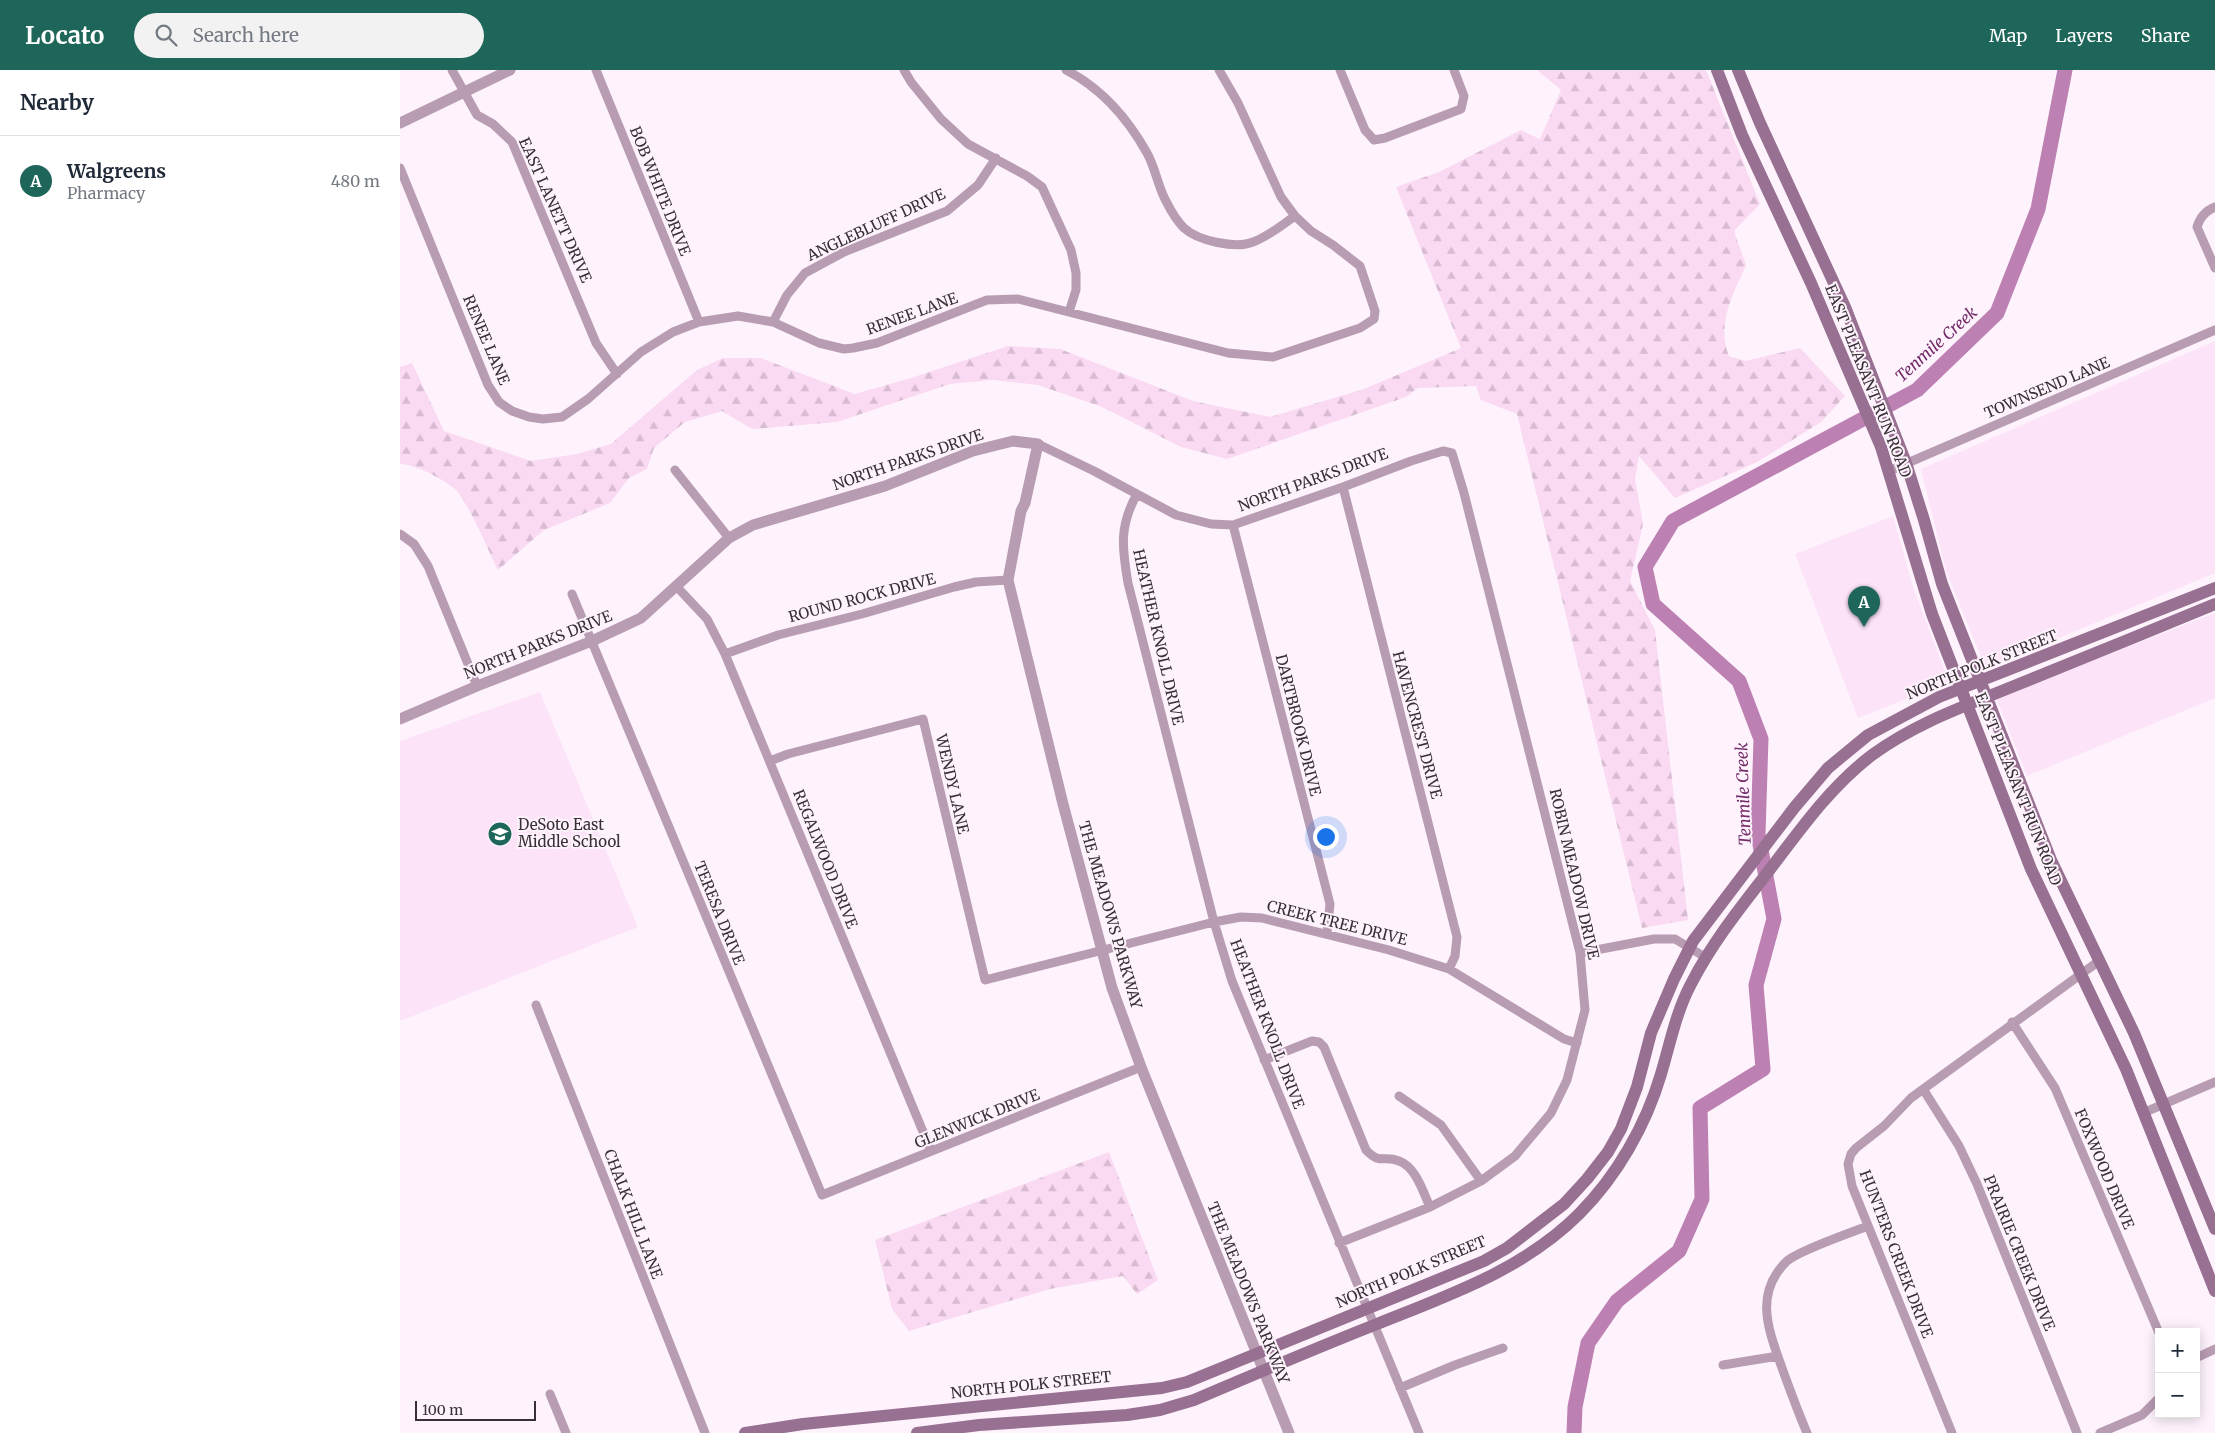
<!DOCTYPE html>
<html lang="en">
<head>
<meta charset="utf-8">
<style>
	:root { --surface:#fff; --page:#f2f2f3; --text:#1f2937; --muted:#747a83; --line:#e0e1e3; --accent:#1f665a }
	body { margin:0; font-family:Merriweather,serif; background:var(--page); color:var(--text) }
	.controls { position:absolute; right:15px; bottom:15px; display:grid; overflow:hidden; border-radius:0px; box-shadow:0 2px 12px #0003 }
	.controls button { width:45px; height:45px; display:grid; place-items:center; padding:0; border:0; border-bottom:1px solid var(--line); background:var(--surface); color:var(--text); font:25px sans-serif }
	.scale { position:absolute; left:15px; bottom:12px; width:121px; box-sizing:border-box; padding-left:5px; border:2px solid #373035; border-top:0; font-size:14px; line-height:18px; white-space:nowrap; color:#373035; -webkit-text-stroke:4px #fef3fc; paint-order:stroke }
	.you { position:absolute; left:925px; top:766px; width:18px; height:18px; margin:-12px; border:4px solid #fff; border-radius:50%; background:#1a73e8; box-shadow:0 0 0 8px #1a73e833 }
	.badge { display:grid; place-items:center; width:32px; height:32px; border-radius:50%; background:var(--accent); color:#fff; font-size:16px; font-weight:700 }
	.pin { position:absolute; translate:-50% -41px; filter:drop-shadow(0 1px 2px #0008) }
	.pin::after { content:''; position:absolute; top:26px; width:18px; height:15px; background:inherit; clip-path:polygon(0 0,100% 0,50% 100%) }
	.list { margin:0; padding:0; list-style:none }
	h2 { display:flex; justify-content:space-between; align-items:center; height:65px; margin:0; padding:0 20px; font-size:21px }
	h2 small { font-size:16px; font-weight:400; color:var(--muted) }
	.list li { display:grid; grid-template-columns:32px 1fr auto; gap:15px; align-items:center; box-sizing:border-box; height:90px; padding:0 20px; border-top:1px solid var(--line) }
	.list b { display:block; font-size:19px; white-space:nowrap }
	.list p { margin:0; font-size:16px; white-space:nowrap; color:var(--muted) }
	.list em { font-size:16px; font-style:normal; color:var(--muted) }
	.icon { flex:none; width:28px; height:28px; fill:none; stroke:currentColor; stroke-width:2; stroke-linecap:round; stroke-linejoin:round }
	.map { position:relative; flex:none; width:1815px; height:1363px; overflow:hidden }
	header { display:flex; align-items:center; gap:30px; box-sizing:border-box; height:70px; padding:0 25px; background:var(--accent); color:#fff }
	header strong { font-size:24px }
	nav { display:flex; gap:28px; margin-inline-start:auto; font-size:18px }
	.search { width:350px; height:45px; background:var(--page); display:flex; align-items:center; gap:12px; box-sizing:border-box; padding:0 18px; border-radius:28px; color:var(--muted); font-size:19px }
	main { display:flex }
	aside { flex:1; background:var(--surface) }
	.map>svg:first-child { display:block }
	.built { fill:#fce3f7 }
	.forest { fill:url(#forest-firs) }
	.lines { fill:none; stroke-linecap:round; stroke-linejoin:round }
	.river { stroke:#bd80b2; stroke-width:15 }
	.minor { stroke:#b89cb2; stroke-width:9 }
	.tertiary { stroke:#b89cb2; stroke-width:11 }
	.secondary { stroke:#987091; stroke-width:12 }
	.labels { text-anchor:middle; stroke-width:4; stroke-linejoin:round; paint-order:stroke }
	.street-label { font-size:15px; fill:#373035; stroke:#fef3fc }
	.poi-label { font-size:15px; fill:#373035; stroke:#fef3fc; text-anchor:start }
	.water-label { font-size:16px; font-style:italic; fill:#732a69; stroke:#fef3fc }
</style>
</head>
<body>
<header>
<strong>Locato</strong>
<div class="search"><svg class="icon" aria-label="search" viewBox="0 0 24 24"><circle cx="10" cy="10" r="6"/><path d="M15 15l6 6"/></svg>Search here</div>
<nav><a>Map</a><a>Layers</a><a>Share</a></nav>
</header>
<main>
<aside>
<h2>Nearby<small></small></h2>
<ul class="list">
<li><span class="badge">A</span><div><b>Walgreens</b><p>Pharmacy</p></div><em>480 m</em></li>
</ul>
</aside>
<div class="map">
<svg width="1815" height="1363" viewBox="0 0 1815 1363">
	<defs>
		<pattern id="forest-firs" width="22" height="20" patternUnits="userSpaceOnUse" patternTransform="scale(1.25)"><rect width="22" height="20" fill="#fad9f3"/><path d="M5 1l3.5 6h-7zM16 11l3.5 6h-7z" fill="#d7bbd1"/></pattern>
	</defs>
	<rect width="100%" height="100%" fill="#fef3fc"/>
	<path class="built" d="M 1815,271 L 1815,503 L 1592,596 L 1584,594 L 1546,501 L 1521,399 Z
		M 1493,446 L 1513,517 L 1549,612 L 1458,648 L 1395,484 Z
		M 1815,543 L 1815,628 L 1627,706 L 1596,628 Z
		M 140,622 L 238,857 L 0,951 L 0,671 Z"/>
	<path class="forest" d="M 1137,0 L 1306,0 L 1360,134 L 1334,161 L 1346,195 C 1333,225 1316,254 1329,286 L 1345,291 L 1400,278 L 1445,326 L 1421,352 L 1357,392 L 1275,428 L 1239,386 L 1235,409 L 1243,454 L 1230,511 L 1255,560 L 1288,850 L 1242,858 L 1117,344 L 1081,330 L 1076,316 L 1018,318 L 1006,327 L 827,389 L 781,377 L 702,337 L 638,315 L 593,310 L 550,314 L 437,352 L 352,359 L 322,341 L 285,352 L 254,378 L 247,399 L 229,408 L 210,433 L 144,460 L 98,500 C 90,484 67,430 56,420 C 45,410 15,394 0,394 L 0,297 L 12,293 L 44,361 L 131,391 L 177,384 L 211,374 L 297,300 L 323,288 L 361,288 L 455,324 L 511,308 L 608,276 L 660,279 L 793,331 L 870,347 L 964,319 L 1061,278 L 996,117 L 1039,102 L 1121,60 L 1140,69 L 1161,20 Z
		M 709,1082 L 758,1210 L 737,1224 L 723,1206 L 650,1219 L 509,1261 L 492,1239 L 475,1170 Z"/>
	<g class="lines">
		<path class="river" d="M 1174,1363 L 1175,1337 L 1188,1273 L 1217,1231 L 1279,1181 L 1302,1129 L 1300,1038 L 1363,999 L 1356,915 L 1374,849 L 1358,764 L 1361,669 L 1339,611 L 1253,534 L 1245,497 L 1273,451 L 1517,320 L 1597,243 L 1638,139 L 1665,0"/>
		<path class="minor" d="M 52,0 L 77,45 L 93,54 L 112,72 L 196,273 L 217,304
			M 196,0 L 299,252
			M 504,0 L 511,12 L 541,49 L 568,74 L 627,106 L 642,117 L 671,180 L 676,203 L 676,220 L 669,242
			M 666,0 C 701,18 728,49 747,83 C 756,99 758,118 767,133 C 771,141 778,152 784,158 C 798,171 836,179 853,172 C 869,166 882,155 895,146
			M 940,0 L 965,60 L 974,70 L 985,68 L 1061,39 L 1064,26 L 1054,0
			M 0,98 L 88,315 L 99,332 L 112,341 L 129,347 L 143,349 L 162,347 L 188,329 L 241,282 L 273,262 L 299,252 L 338,246 L 373,252 L 419,273 L 444,279 L 453,278 L 477,273 L 587,230 L 618,229 L 828,283 L 873,287 L 960,258 L 974,249 L 975,241 L 960,196 L 933,175 L 911,161 L 895,146 L 881,127 L 838,33 L 819,0
			M 1815,137 C 1805,141 1800,147 1797,157 L 1815,198
			M 373,252 L 387,225 L 405,203 L 444,182 L 547,141 L 578,115 L 596,88
			M 638,374 L 694,401 L 776,445 L 811,454 L 833,455 L 943,417 L 1011,391 L 1043,381 L 1052,383 L 1064,423 L 1180,883 L 1185,940 L 1167,1010 L 1151,1043 L 1115,1086 L 1081,1111 L 1030,1137 L 939,1173
			M 275,400 L 329,468
			M 1489,401 L 1815,260
			M 943,417 L 1057,867 L 1055,886 L 1049,899
			M 737,424 C 719,456 722,478 728,513 L 814,852 L 832,911 L 1019,1363
			M 833,455 L 930,834 L 927,863
			M 0,464 L 14,474 L 28,496 L 77,616
			M 277,517 L 307,549 L 325,584 L 531,1081
			M 172,524 L 422,1125 L 741,997
			M 325,584 L 378,565 L 462,544 L 554,517 L 576,512 L 608,510
			M 370,691 L 388,684 L 523,649 L 585,910 L 814,852 L 841,847 L 862,848 L 989,880 L 1049,899 L 1164,969 L 1177,973
			M 1180,883 L 1254,869 L 1275,869 L 1305,887
			M 136,935 L 305,1363
			M 1612,952 L 1655,1018 L 1759,1263
			M 864,990 L 912,971 L 919,972 L 924,977 L 966,1080 C 980,1095 984,1085 999,1091 C 1016,1097 1023,1122 1030,1137
			M 1523,1019 L 1559,1076 L 1577,1114 L 1677,1363
			M 999,1026 L 1041,1055 L 1081,1111
			M 1743,1043 L 1815,1012
			M 1796,1288 L 1815,1279
			M 1323,1295 L 1378,1286
			M 1000,1318 L 1055,1295 L 1103,1278
			M 150,1324 L 166,1363
			M 1407,1363 C 1398,1342 1390,1320 1382,1298 C 1369,1261 1353,1224 1387,1191 C 1400,1180 1450,1163 1468,1156
			M 1552,1363 L 1452,1116 L 1448,1094 L 1451,1084 L 1456,1078 L 1484,1056 L 1511,1028 L 1699,891
			M 1700,1363 L 1742,1345 L 1759,1328"/>
		<path class="tertiary" d="M 0,53 L 110,0
			M 0,649 L 77,616 L 192,571 L 241,548 L 329,468 L 353,455 L 485,416 L 573,381 L 613,371 L 638,374 L 625,433 L 621,441 L 608,510 L 663,734 L 712,918 L 741,997 L 889,1363"/>
		<path class="secondary" d="M 1317,0 L 1342,65 L 1411,213 L 1481,377 L 1532,544 L 1631,799 L 1726,999 L 1815,1221
			M 1338,0 L 1360,53 L 1445,237 L 1506,393 L 1524,450 L 1542,514 L 1651,790 L 1734,963 L 1815,1159
			M 345,1363 L 403,1354 L 762,1318 L 787,1312 L 1084,1191 L 1107,1178 L 1164,1134 L 1187,1109 L 1208,1082 L 1221,1059 L 1237,1017 L 1251,963 L 1274,909 L 1293,871 L 1394,738 L 1428,698 L 1468,665 L 1539,627 L 1815,518
			M 517,1363 L 579,1355 L 727,1345 L 760,1340 L 794,1330 C 855,1304 916,1278 977,1254 C 1049,1225 1123,1200 1179,1144 C 1217,1106 1246,1055 1261,1004 C 1270,974 1276,942 1291,914 C 1312,873 1340,838 1368,802 C 1400,760 1430,717 1472,685 C 1517,652 1568,635 1619,614 C 1684,588 1750,561 1815,534"/>
	</g>
	<defs>
		<symbol id="school-disc" viewBox="-11 -11 22 22"><circle r="9.5" fill="#1f665a" stroke="#fef3fc"/><path d="M0-5L7-2L0 1L-7-2ZM-4 1L0 2.5L4 1V4Q0 6-4 4Z" fill="#fff"/></symbol>
	</defs>
	<g fill-rule="evenodd">
		<use href="#school-disc" x="86" y="750" width="28" height="28"/>
	</g>
	<g class="labels">
		<g class="street-label">
			<text transform="translate(260 121) rotate(68)" y="5">BOB WHITE DRIVE</text>
			<text transform="translate(155 140) rotate(66)" y="5">EAST LANETT DRIVE</text>
			<text transform="translate(476 155) rotate(-25)" y="5">ANGLEBLUFF DRIVE</text>
			<text transform="translate(512 244) rotate(-20)" y="5">RENEE LANE</text>
			<text transform="translate(86 270) rotate(67)" y="5">RENEE LANE</text>
			<text transform="translate(1468 311) rotate(68)" y="5">EAST PLEASANT RUN ROAD</text>
			<text transform="translate(1647 318) rotate(-23)" y="5">TOWNSEND LANE</text>
			<text transform="translate(508 390) rotate(-19)" y="5">NORTH PARKS DRIVE</text>
			<text transform="translate(913 410) rotate(-20)" y="5">NORTH PARKS DRIVE</text>
			<text transform="translate(462 528) rotate(-15)" y="5">ROUND ROCK DRIVE</text>
			<text transform="translate(758 567) rotate(77)" y="5">HEATHER KNOLL DRIVE</text>
			<text transform="translate(138 575) rotate(-22)" y="5">NORTH PARKS DRIVE</text>
			<text transform="translate(1582 595) rotate(-22)" y="5">NORTH POLK STREET</text>
			<text transform="translate(898 655) rotate(76)" y="5">DARTBROOK DRIVE</text>
			<text transform="translate(1017 655) rotate(75)" y="5">HAVENCREST DRIVE</text>
			<text transform="translate(552 714) rotate(77)" y="5">WENDY LANE</text>
			<text transform="translate(1618 719) rotate(68)" y="5">EAST PLEASANT RUN ROAD</text>
			<text transform="translate(425 789) rotate(68)" y="5">REGALWOOD DRIVE</text>
			<text transform="translate(1174 804) rotate(77)" y="5">ROBIN MEADOW DRIVE</text>
			<text transform="translate(319 843) rotate(68)" y="5">TERESA DRIVE</text>
			<text transform="translate(710 845) rotate(74)" y="5">THE MEADOWS PARKWAY</text>
			<text transform="translate(937 853) rotate(14)" y="5">CREEK TREE DRIVE</text>
			<text transform="translate(867 954) rotate(69)" y="5">HEATHER KNOLL DRIVE</text>
			<text transform="translate(577 1049) rotate(-22)" y="5">GLENWICK DRIVE</text>
			<text transform="translate(1704 1099) rotate(67)" y="5">FOXWOOD DRIVE</text>
			<text transform="translate(233 1144) rotate(69)" y="5">CHALK HILL LANE</text>
			<text transform="translate(1619 1183) rotate(68)" y="5">PRAIRIE CREEK DRIVE</text>
			<text transform="translate(1496 1184) rotate(69)" y="5">HUNTERS CREEK DRIVE</text>
			<text transform="translate(1011 1202) rotate(-23)" y="5">NORTH POLK STREET</text>
			<text transform="translate(848 1223) rotate(68)" y="5">THE MEADOWS PARKWAY</text>
			<text transform="translate(631 1315) rotate(-6)" y="5">NORTH POLK STREET</text>
		</g>
		<g class="poi-label">
			<text x="118" y="760">DeSoto East<tspan x="118" dy="17">Middle School</tspan></text>
		</g>
		<g class="water-label">
			<text transform="translate(1536 274) rotate(-42)" y="6">Tenmile Creek</text>
			<text transform="translate(1343 724) rotate(-92)" y="6">Tenmile Creek</text>
		</g>
	</g>
</svg>
<div class="controls">
<button>+</button>
<button>−</button>
</div>
<div class="scale">100 m</div>
<div class="you"></div>
<div class="pin badge" style="left:1464px;top:557px">A</div>
</div>
</main>
</body>
</html>
